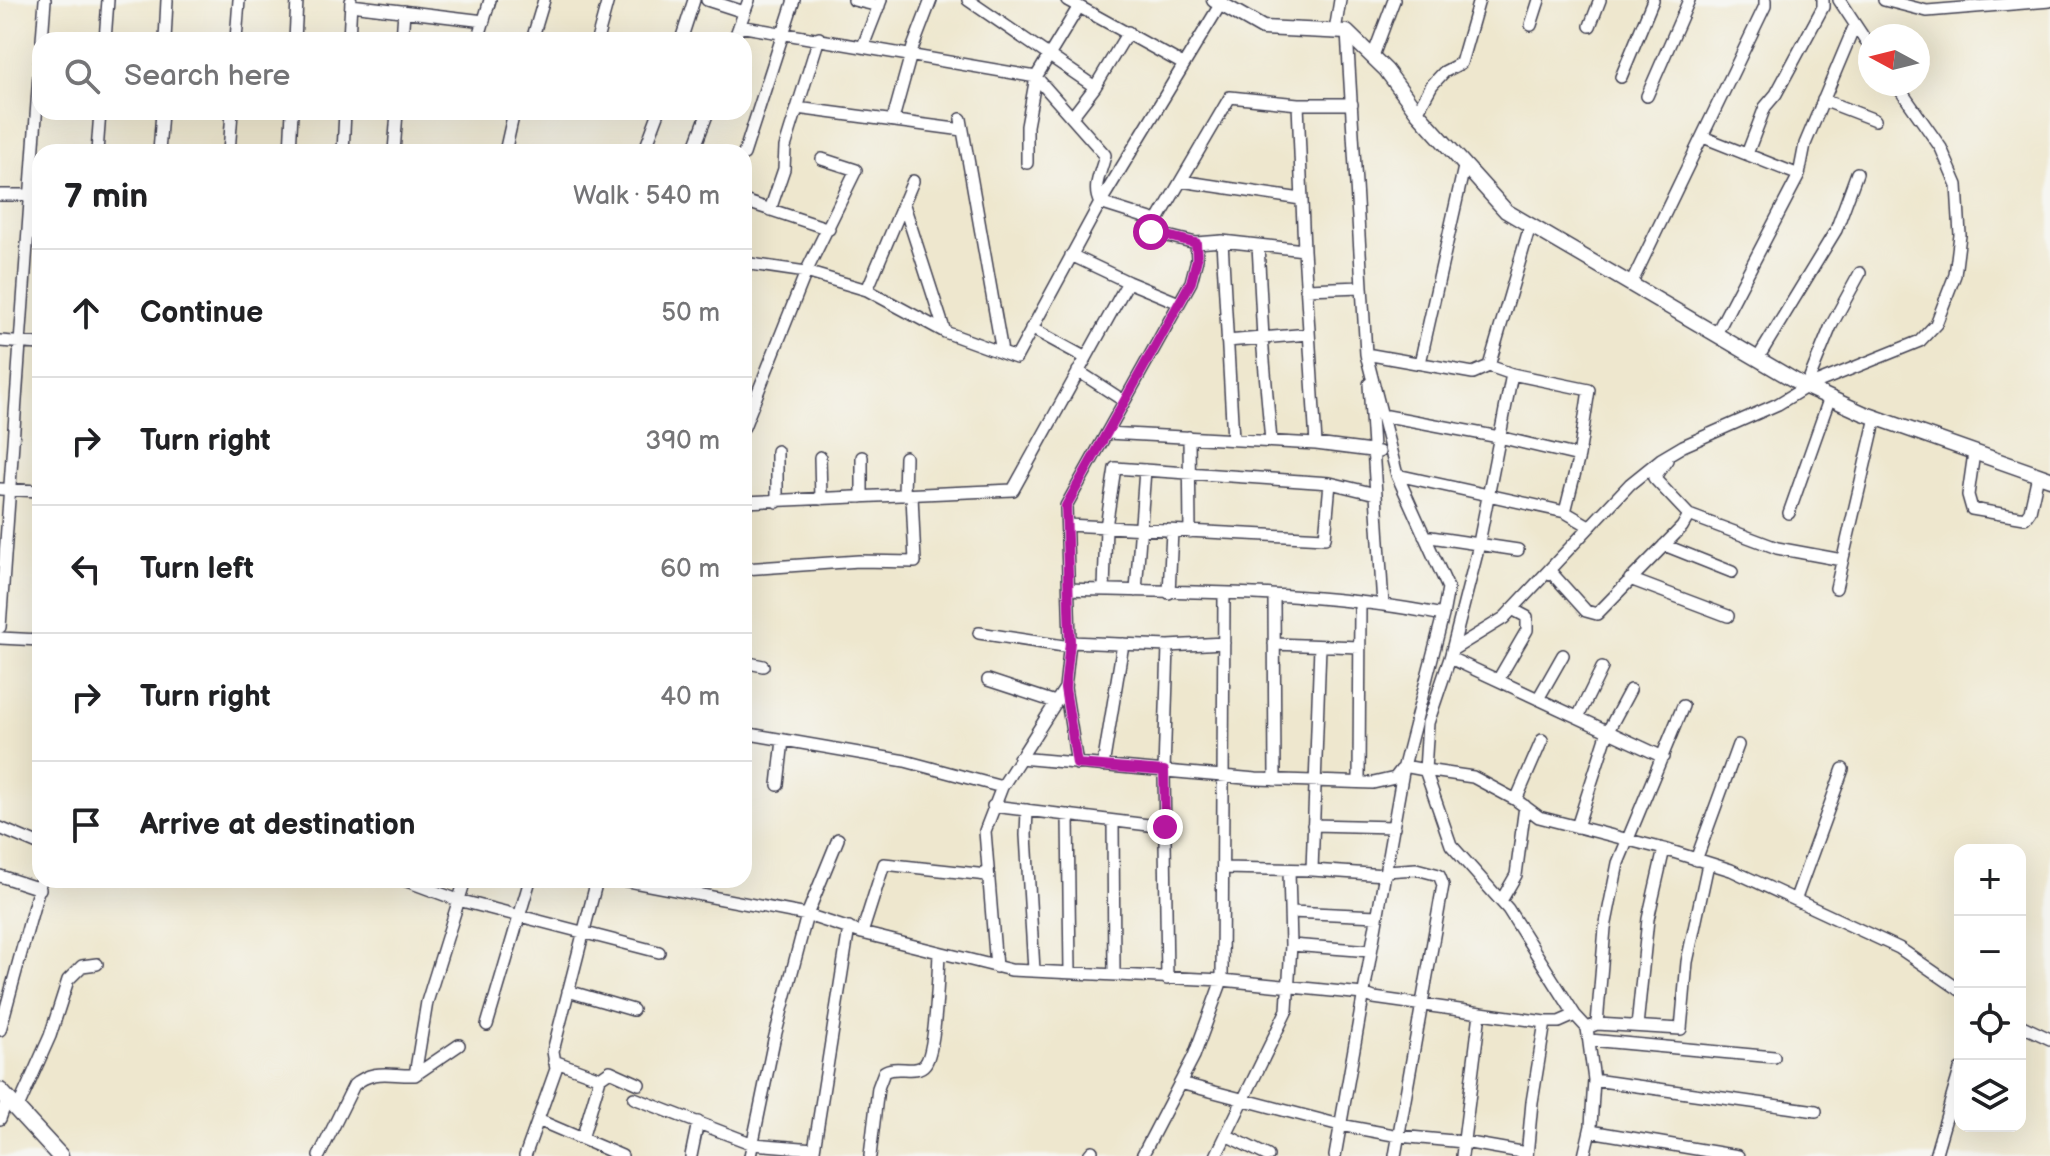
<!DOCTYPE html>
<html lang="en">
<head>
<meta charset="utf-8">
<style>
	:root { --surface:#fff; --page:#f6f6f6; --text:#202124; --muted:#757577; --line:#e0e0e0 }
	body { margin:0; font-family:"Balsamiq Sans",sans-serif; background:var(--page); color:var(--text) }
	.controls { position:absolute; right:24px; bottom:24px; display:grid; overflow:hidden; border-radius:16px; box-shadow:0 8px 32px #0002 }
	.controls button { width:72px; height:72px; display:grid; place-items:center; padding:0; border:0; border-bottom:2px solid var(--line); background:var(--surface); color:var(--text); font:40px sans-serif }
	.compass { position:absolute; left:1858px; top:24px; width:72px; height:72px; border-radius:50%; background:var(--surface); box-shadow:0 8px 32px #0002; rotate:277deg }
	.stop { position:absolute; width:24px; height:24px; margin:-18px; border:6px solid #b5179e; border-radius:50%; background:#fff }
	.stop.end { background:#b5179e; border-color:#fff; box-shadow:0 2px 8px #0008 }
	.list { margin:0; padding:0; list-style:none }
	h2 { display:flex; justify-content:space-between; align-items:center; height:104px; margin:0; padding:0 32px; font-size:34px }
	h2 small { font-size:26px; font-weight:400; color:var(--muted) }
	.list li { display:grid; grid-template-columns:52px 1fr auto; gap:24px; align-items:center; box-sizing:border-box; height:128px; padding:0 32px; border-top:2px solid var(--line) }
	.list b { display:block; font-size:30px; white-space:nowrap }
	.list em { font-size:26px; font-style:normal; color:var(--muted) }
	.icon { flex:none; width:44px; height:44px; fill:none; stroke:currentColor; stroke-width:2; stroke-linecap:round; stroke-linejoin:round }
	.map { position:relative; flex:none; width:2050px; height:1156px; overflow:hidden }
	.search { position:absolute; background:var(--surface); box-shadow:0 8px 32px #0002; left:32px; top:32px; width:720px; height:88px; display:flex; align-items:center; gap:20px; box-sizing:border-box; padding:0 28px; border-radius:24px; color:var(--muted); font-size:30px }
	.panel { position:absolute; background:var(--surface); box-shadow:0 8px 32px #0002; left:32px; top:144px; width:720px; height:744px; border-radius:24px }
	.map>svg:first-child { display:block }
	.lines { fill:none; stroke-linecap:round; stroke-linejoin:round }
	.minor-casing { stroke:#414051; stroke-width:14 }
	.tertiary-casing { stroke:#414051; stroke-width:17 }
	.secondary-casing { stroke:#414051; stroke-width:19 }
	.minor { stroke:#fff; stroke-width:11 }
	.tertiary { stroke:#fff; stroke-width:14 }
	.secondary { stroke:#fff; stroke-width:16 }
	.route { stroke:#b5179e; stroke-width:10 }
</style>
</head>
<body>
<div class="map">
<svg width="2050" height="1156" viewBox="0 0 2050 1156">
	<rect width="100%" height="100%" fill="#f6f6f2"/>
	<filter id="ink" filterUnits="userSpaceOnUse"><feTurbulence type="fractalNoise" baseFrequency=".0125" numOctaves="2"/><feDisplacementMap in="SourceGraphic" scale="16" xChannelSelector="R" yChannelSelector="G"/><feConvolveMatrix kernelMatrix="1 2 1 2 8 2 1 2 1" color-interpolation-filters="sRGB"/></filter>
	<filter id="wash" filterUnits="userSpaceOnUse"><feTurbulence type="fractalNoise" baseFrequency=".006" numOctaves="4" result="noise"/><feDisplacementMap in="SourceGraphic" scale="32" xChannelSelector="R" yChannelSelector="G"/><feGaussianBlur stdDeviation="1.8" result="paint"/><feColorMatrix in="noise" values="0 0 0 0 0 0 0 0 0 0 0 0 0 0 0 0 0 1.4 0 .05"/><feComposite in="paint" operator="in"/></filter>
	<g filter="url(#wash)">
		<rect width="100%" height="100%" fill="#eee7ce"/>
	</g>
	<g filter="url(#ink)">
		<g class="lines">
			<defs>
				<path id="minor" d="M 707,0 L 744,12
					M 854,0 L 879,6
					M 968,0 L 1095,87
					M 1067,0 L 1183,64
					M 1839,0 L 1870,47
					M 1884,0 L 1927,11 L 2050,1
					M 351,5 L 484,21
					M 1531,25 L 1539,0
					M 739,26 L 1036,77 L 1105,155 C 1102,171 1091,187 1100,203 L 1157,221
					M 1590,26 L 1600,0
					M 1335,31 L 1340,0
					M 42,40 L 45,0
					M 105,40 L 108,0
					M 165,40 L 167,0
					M 236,40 L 239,0
					M 295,40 L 297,0
					M 349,40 L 351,1
					M 402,40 L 404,11
					M 478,40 L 490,0
					M 532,40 L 544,0
					M 597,40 L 608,0
					M 681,40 L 694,0
					M 734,40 L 749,0
					M 863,46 L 881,0
					M 1373,56 L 1394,0
					M 1621,77 L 1653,0
					M 1647,96 L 1689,0
					M 1823,100 L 1875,120
					M 1298,104 L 1304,250 L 1316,444
					M 797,108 L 963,130
					M 1417,112 L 1432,85 L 1444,72 L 1461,63 L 1479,0
					M 1072,117 L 1095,87 L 1128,32
					M 893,119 L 913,47 L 931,0
					M 961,119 L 1002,352
					M 1703,137 L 1799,175
					M 97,152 L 100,112
					M 159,152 L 162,112
					M 229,152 L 232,112
					M 290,152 L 292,112
					M 343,152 L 345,112
					M 394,152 L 397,112
					M 505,152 L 514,112
					M 644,152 L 659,112
					M 693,152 L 708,112
					M 744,154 L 794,0
					M 1747,154 L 1765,107 L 1776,94 L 1823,7 L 1823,0
					M 1027,163 L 1027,126 L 1036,77 L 1078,8
					M 1181,181 L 1301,199
					M 0,195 L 40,195
					M 744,201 L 829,229
					M 903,202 L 945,332
					M 770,210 L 784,169 L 785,147 L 819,38
					M 1222,241 L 1233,439
					M 1258,245 L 1263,338
					M 1304,250 L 1222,241 L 1196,243 L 1151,232 L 1230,97 L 1298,104 L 1352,104
					M 1071,255 L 1128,282 L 1179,303
					M 744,263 L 806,272 L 867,290 L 945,332 L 1016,358 L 1100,203 L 1220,5
					M 1631,284 L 1765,6 L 1765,0
					M 1306,289 L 1362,287
					M 867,290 L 913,181
					M 1031,328 L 1086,358
					M 1716,334 L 1799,175 L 1805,144 L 1855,25
					M 1262,338 L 1271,441
					M 0,341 L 40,344
					M 1227,341 L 1309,334
					M 1758,358 L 1836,230 L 1857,173
					M 1367,359 L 1366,354 L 1473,373 L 1489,366 L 1512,374 L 1589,390 L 1579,456 L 1565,512
					M 1420,363 L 1464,167
					M 1489,366 L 1530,226
					M 1078,371 L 1124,401
					M 1512,374 L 1477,553 L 1450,658 L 1428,723 L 1425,770 L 1473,777 L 1516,800 L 1539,817 L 1664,849 L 1731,870 L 1899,948 L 1960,990
					M 1369,384 L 1383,605
					M 1806,387 L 1831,326 L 1860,273
					M 1382,415 L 1499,437 L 1579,456
					M 744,427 L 806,272 L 856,170 L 822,159
					M 1107,433 L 1316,444 L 1379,452
					M 1189,437 L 1190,532
					M 777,451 L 777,502
					M 1974,453 L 1968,495 L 1972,509 L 2025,518 L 2030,511 L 2038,475
					M 820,457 L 821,499
					M 1667,460 L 1654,478 L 1689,515 L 1777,548 L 1842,560
					M 1397,475 L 1565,512 L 1589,526
					M 0,489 L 40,491
					M 904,495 L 905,457
					M 862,497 L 862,457
					M 744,502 L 1013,490 L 1128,282
					M 1789,513 L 1830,397
					M 1067,525 L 1325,538 L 1330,483
					M 1424,536 L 1518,550
					M 1664,545 L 1732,572
					M 744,569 L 859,561 L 915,562 L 912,495
					M 1549,570 L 1586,611 L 1597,614 L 1682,527 L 1689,515
					M 1630,579 L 1728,616
					M 1836,588 L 1876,417
					M 1069,589 C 1193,593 1321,590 1443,615
					M 1104,590 L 1106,527 L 1115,468 L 1330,483 L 1376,494
					M 1136,591 L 1145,470
					M 1169,593 L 1172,531
					M 1274,596 L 1275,780
					M 0,627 L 40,60
					M 979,633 L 1070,647
					M 0,638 L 40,640
					M 1070,642 L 1168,646 L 1224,643
					M 1274,644 L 1360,647
					M 1452,650 L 1504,618 L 1630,484 L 1661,459 L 1683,446 L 1778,404 L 1806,387 L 1920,341 L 1936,324 L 1955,275 L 1960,235 L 1957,185 L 1941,148 L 1896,84
					M 1450,658 L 1663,757
					M 744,662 L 763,666
					M 988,680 L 1055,702
					M 1498,680 L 1527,630 L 1527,617 L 1512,609
					M 1538,699 L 1563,655
					M 1578,717 L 1602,668
					M 744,733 L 905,761 L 1002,787
					M 1019,758 L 1256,779 L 1373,783 L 1395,778 L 1401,770
					M 1077,764 L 1065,688 L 1070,642 L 1066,506 L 1191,282 L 1197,259 L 1196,243
					M 1103,766 L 1123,644
					M 1404,766 L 1425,770 L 1451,845 L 1508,909 L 1575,1015 L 1587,1028 L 1594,1080 L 1591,1126 L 1584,1156
					M 1359,782 L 1360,603
					M 778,785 L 783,740
					M 1516,800 L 1542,740
					M 993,806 L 1165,827
					M 1027,810 L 1026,835 L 1034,970
					M 1068,815 L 1070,972
					M 1113,821 L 1114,975
					M 1313,825 L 1394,827
					M 1577,827 L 1608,731 L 1630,690
					M 0,828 L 40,845
					M 1696,860 L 1738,745
					M 1224,868 L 1312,870 L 1385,875
					M 1312,870 L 1320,646
					M 1386,871 L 1416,869 L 1439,875 L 1443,885 L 1395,1156
					M 0,876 L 40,889
					M 404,880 L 458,900 L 659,952
					M 623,880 L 807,915 L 862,933 L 1011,970 L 1222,980 L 1363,994 L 1374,998 L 1545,1022 L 1559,1022 L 1575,1015
					M 1796,898 L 1843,769
					M 1501,901 L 1516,875 L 1525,806
					M 1291,912 L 1377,916
					M 862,933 L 884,864 L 987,875
					M 1291,945 L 1371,951
					M 996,967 L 985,831 L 1002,787 L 1065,688
					M 1167,979 L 1164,771 L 1168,646
					M 568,991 L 633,1010
					M 1597,1024 L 1681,1029 L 1687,962 L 1708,864
					M 487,1025 L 530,880
					M 2020,1025 L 2050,1039
					M 1637,1026 L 1648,919 L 1664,849
					M 1587,1028 L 1597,1024 L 1605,928 L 1618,863 L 1683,706
					M 0,1030 L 41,880
					M 1590,1040 L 1774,1057
					M 554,1061 L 600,1078
					M 415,1075 L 427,1002 L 465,880
					M 1594,1080 L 1816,1111
					M 1180,1083 L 1340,1125 L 1399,1136 L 1464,1142 L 1527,1153
					M 634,1098 L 753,1144 L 814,1149
					M 17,1110 L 50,1036 L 68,980 L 82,966 L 97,964
					M 0,1119 L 7,1099
					M 538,1120 L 622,1156
					M 1590,1131 L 1738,1156
					M 1226,1135 L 1268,1156
					M 582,1139 L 600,1078 L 610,1071 L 639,1084
					M 319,1156 L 354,1085 C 374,1068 390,1076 415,1075 L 459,1045
					M 525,1156 L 556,1069 L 553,1051 L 597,880
					M 691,1156 L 698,1122
					M 750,1156 L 774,1040 L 807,915 L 838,839
					M 813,1156 L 849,928
					M 870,1156 L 878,1088 L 884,1072 C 895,1064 917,1075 925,1064 C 936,1051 938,974 939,953
					M 1088,1156 L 1092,1151
					M 1142,1156 L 1194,1056 L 1222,980 L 1224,594
					M 1216,1156 L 1287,1010 L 1291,945 L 1289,871
					M 1335,1156 L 1404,766 L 1443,615 L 1448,588 L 1397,475 L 1366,354 L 1347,32
					M 1462,1156 L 1480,1013
					M 1527,1156 L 1532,1102 L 1545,1022
					M 1935,1156 L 1960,1070"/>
				<path id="tertiary" d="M 1214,0 L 1263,28 L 1347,32 L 1386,70 L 1417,112 L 1506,211 L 1806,387 L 1863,413 L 2050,479"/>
				<path id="secondary" d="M 0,1091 L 60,1156"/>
			</defs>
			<use href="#minor" class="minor-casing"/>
			<use href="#tertiary" class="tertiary-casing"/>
			<use href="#secondary" class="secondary-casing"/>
			<use href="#minor" class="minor"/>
			<use href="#tertiary" class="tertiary"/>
			<use href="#secondary" class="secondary"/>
		</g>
	</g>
	<g class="lines" filter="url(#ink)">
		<path class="route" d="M 1151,232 L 1196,243 L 1197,259 L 1191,282 L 1066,506 L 1070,642 L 1065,688 L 1077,764 L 1164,771 L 1165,827"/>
	</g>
</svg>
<div class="controls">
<button>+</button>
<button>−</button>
<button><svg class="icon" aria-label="locate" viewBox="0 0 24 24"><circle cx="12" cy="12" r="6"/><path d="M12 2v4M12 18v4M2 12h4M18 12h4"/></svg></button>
<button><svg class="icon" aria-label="layers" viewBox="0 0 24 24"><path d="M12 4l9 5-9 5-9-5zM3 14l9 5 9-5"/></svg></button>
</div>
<svg class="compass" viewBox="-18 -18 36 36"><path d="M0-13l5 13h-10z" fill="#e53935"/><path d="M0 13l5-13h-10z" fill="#757577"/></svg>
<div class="stop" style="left:1151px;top:232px"></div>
<div class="stop end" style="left:1165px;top:827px"></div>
<div class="search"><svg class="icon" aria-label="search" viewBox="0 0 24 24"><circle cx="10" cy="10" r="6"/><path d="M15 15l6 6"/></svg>Search here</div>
<section class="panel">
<h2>7 min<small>Walk · 540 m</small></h2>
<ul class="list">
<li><svg class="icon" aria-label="ahead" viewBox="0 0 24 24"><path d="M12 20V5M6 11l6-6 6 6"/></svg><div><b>Continue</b></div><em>50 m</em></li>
<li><svg class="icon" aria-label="right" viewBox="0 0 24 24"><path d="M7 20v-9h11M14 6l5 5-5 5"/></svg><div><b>Turn right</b></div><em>390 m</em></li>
<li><svg class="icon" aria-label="left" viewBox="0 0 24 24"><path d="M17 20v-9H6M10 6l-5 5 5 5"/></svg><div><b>Turn left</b></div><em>60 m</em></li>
<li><svg class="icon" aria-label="right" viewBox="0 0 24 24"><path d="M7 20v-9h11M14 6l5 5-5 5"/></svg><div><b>Turn right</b></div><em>40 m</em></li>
<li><svg class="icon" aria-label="arrive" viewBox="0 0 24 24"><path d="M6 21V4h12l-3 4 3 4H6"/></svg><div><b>Arrive at destination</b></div></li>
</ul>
</section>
</div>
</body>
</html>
